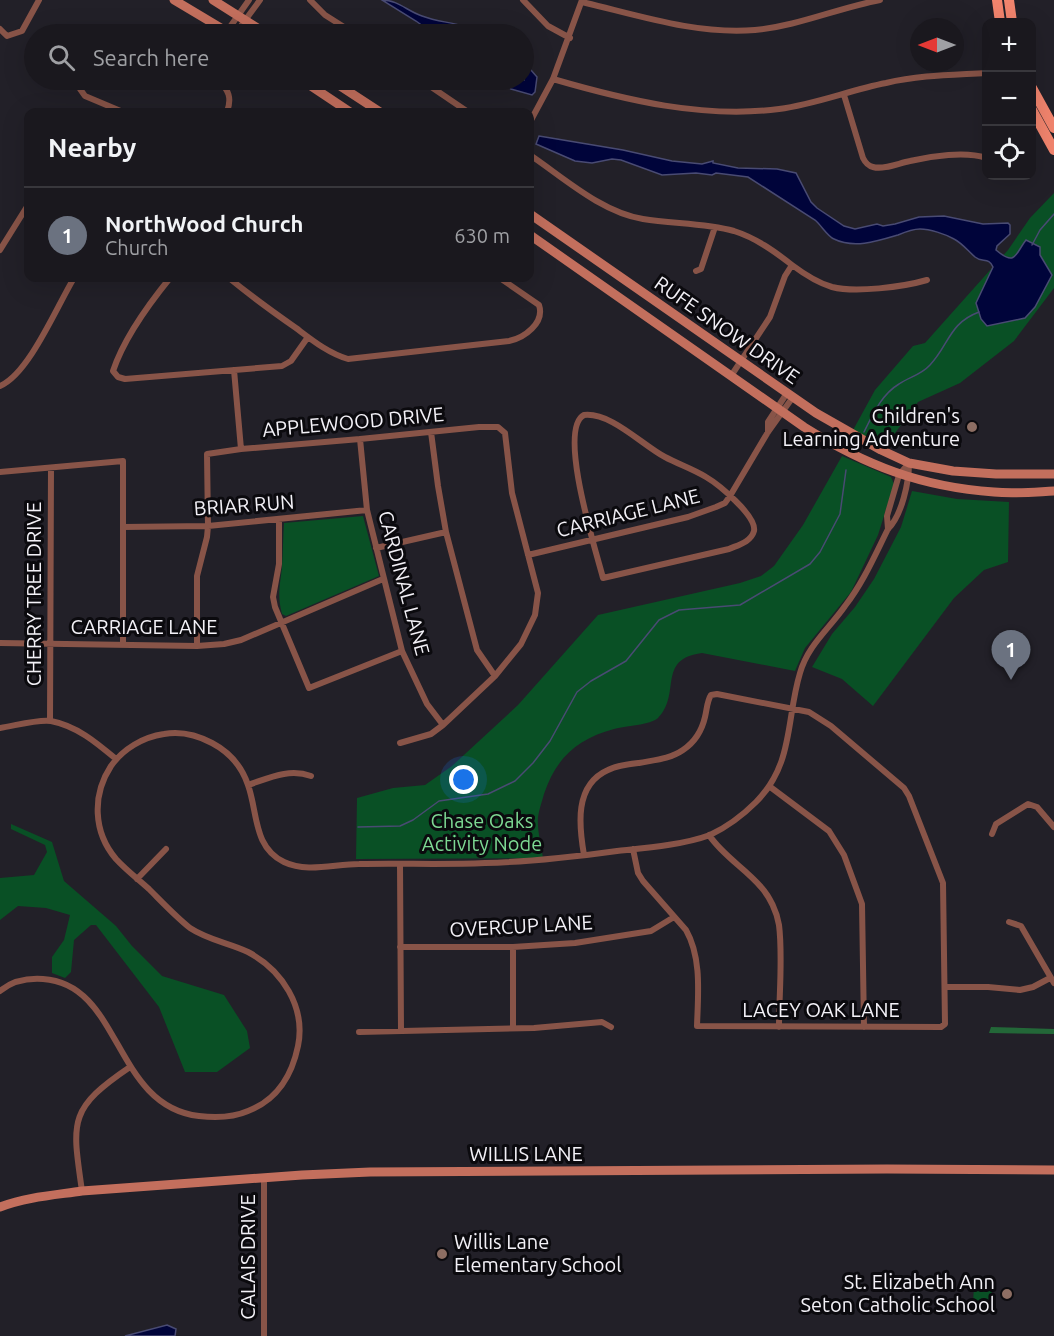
<!DOCTYPE html>
<html lang="en">
<head>
<meta charset="utf-8">
<style>
	:root { --surface:#1a181e; --page:#232127; --text:#f1f3f6; --muted:#9fa0a4; --line:#38373c; --accent:#a2b2fd }
	body { margin:0; font-family:Ubuntu,sans-serif; background:var(--page); color:var(--text) }
	.controls { position:absolute; right:18px; top:18px; display:grid; overflow:hidden; border-radius:12px; box-shadow:0 6px 24px #0002 }
	.controls button { width:54px; height:54px; display:grid; place-items:center; padding:0; border:0; border-bottom:2px solid var(--line); background:var(--surface); color:var(--text); font:30px sans-serif }
	.compass { position:absolute; left:910px; top:18px; width:54px; height:54px; border-radius:50%; background:var(--surface); box-shadow:0 6px 24px #0002; rotate:270deg }
	.you { position:absolute; left:464px; top:780px; width:21px; height:21px; margin:-15px; border:4px solid #fff; border-radius:50%; background:#1a73e8; box-shadow:0 0 0 9px #1a73e833 }
	.badge { display:grid; place-items:center; width:39px; height:39px; border-radius:50%; background:var(--accent); color:#fff; font-size:20px; font-weight:700 }
	.pin { position:absolute; translate:-50% -50px; filter:drop-shadow(0 2px 3px #0008) }
	.pin::after { content:''; position:absolute; top:32px; width:21px; height:18px; background:inherit; clip-path:polygon(0 0,100% 0,50% 100%) }
	.list { margin:0; padding:0; list-style:none }
	h2 { display:flex; justify-content:space-between; align-items:center; height:78px; margin:0; padding:0 24px; font-size:26px }
	h2 small { font-size:20px; font-weight:400; color:var(--muted) }
	.list li { display:grid; grid-template-columns:39px 1fr auto; gap:18px; align-items:center; box-sizing:border-box; height:96px; padding:0 24px; border-top:2px solid var(--line) }
	.list b { display:block; font-size:22px; white-space:nowrap }
	.list p { margin:0; font-size:20px; white-space:nowrap; color:var(--muted) }
	.list em { font-size:20px; font-style:normal; color:var(--muted) }
	.icon { flex:none; width:33px; height:33px; fill:none; stroke:currentColor; stroke-width:2; stroke-linecap:round; stroke-linejoin:round }
	.map { position:relative; flex:none; width:1054px; height:1336px; overflow:hidden }
	.search { position:absolute; background:var(--surface); box-shadow:0 6px 24px #0002; left:24px; top:24px; width:510px; height:66px; display:flex; align-items:center; gap:15px; box-sizing:border-box; padding:0 21px; border-radius:33px; color:var(--muted); font-size:22px }
	.panel { position:absolute; background:var(--surface); box-shadow:0 6px 24px #0002; left:24px; top:108px; width:510px; height:174px; border-radius:12px }
	.map>svg:first-child { display:block }
	.green { fill:#095025 }
	.forest { fill:#236738 }
	.water { fill:#00043a; stroke:#494b73; stroke-width:1.5 }
	.lines { fill:none; stroke-linecap:round; stroke-linejoin:round }
	.stream { stroke:#494b73; stroke-width:1.5 }
	.street { stroke:#885448; stroke-width:6 }
	.secondary { stroke:#c36f5d; stroke-width:9 }
	.primary { stroke:#f1846d; stroke-width:10 }
	.education-dot { fill:#8d6e63; stroke:#0b0a0e; stroke-width:2 }
	.labels { text-anchor:middle; stroke-width:6; stroke-linejoin:round; paint-order:stroke }
	.street-label { font-size:20px; fill:#f3f1f7; stroke:#0b0a0e }
	.poi-label { font-size:20px; fill:#f3f1f7; stroke:#0b0a0e; text-anchor:end }
	.park-label { font-size:20px; fill:#7dd993; stroke:#0b0a0e }
</style>
</head>
<body>
<div class="map">
<svg width="1054" height="1336" viewBox="0 0 1054 1336">
	<rect width="100%" height="100%" fill="#222028"/>
	<path class="green" d="M 1054,193 L 1054,288 L 1014,341 L 960,383 L 918,402 L 884,448 L 852,432 L 875,390 L 913,346 L 925,343 L 1008,250 L 1030,218 Z
		M 842,456 L 891,477 L 894,484 L 878,535 L 851,592 L 805,648 L 795,671 L 702,653 C 656,659 682,694 658,718 C 651,725 624,726 614,729 C 577,739 556,758 544,794 C 542,802 539,809 538,817 C 537,830 541,844 543,858 L 356,859 L 357,798 L 393,788 L 425,785 L 452,766 L 518,705 L 598,615 L 740,583 L 761,576 L 774,566 L 803,525 Z
		M 912,491 L 957,499 L 1009,502 L 1008,562 L 984,570 L 954,598 L 873,706 L 842,679 L 812,667 L 832,634 L 855,607 L 874,579 L 901,527 Z
		M 363,516 L 379,576 L 286,616 L 282,614 C 277,595 280,586 282,567 C 283,552 283,537 284,523 Z
		M 11,824 L 52,842 L 64,881 L 116,926 L 132,946 L 162,976 L 224,995 L 247,1031 L 250,1048 L 217,1072 L 185,1072 L 159,1007 L 96,925 L 91,925 L 74,940 L 71,972 L 65,978 L 52,973 L 52,957 L 64,940 L 70,915 L 46,908 L 18,906 L 0,920 L 0,878 L 34,875 L 47,852 L 45,845 L 11,829 Z
		M 974,1285 L 992,1286 L 991,1305 L 973,1304 Z"/>
	<path class="forest" d="M 991,1027 L 1054,1029 L 1054,1034 L 989,1033 Z"/>
	<path class="water" d="M 382,0 C 398,0 407,11 422,16 C 443,24 459,21 482,34 L 434,34 L 416,21 Z
		M 524,62 L 537,77 L 535,92 L 532,95 L 511,89 L 496,80 L 524,80 Z
		M 539,136 L 623,150 L 672,161 L 702,164 L 713,161 L 713,163 L 738,168 L 777,169 L 796,173 L 811,202 L 817,208 L 844,226 L 855,229 L 877,224 L 883,226 L 895,224 L 919,217 L 944,216 L 983,224 L 1008,223 L 1010,225 L 1010,234 L 997,246 L 996,250 C 1016,267 1015,254 1026,240 L 1040,247 L 1040,255 L 1052,275 L 1035,307 L 1025,318 L 987,326 L 981,319 L 976,303 L 993,267 C 989,257 982,263 975,257 C 968,251 962,243 954,239 C 945,234 930,229 920,229 C 912,229 905,232 898,235 C 878,241 854,249 834,239 C 828,237 821,225 815,220 L 748,177 L 716,173 L 712,175 L 696,173 L 662,175 L 621,160 L 612,159 L 592,163 L 575,161 L 536,144 Z
		M 167,1325 L 176,1329 L 175,1336 L 125,1336 Z"/>
	<g class="lines">
		<path class="stream" d="M 1032,245 L 1040,230 L 1054,214
			M 864,432 C 873,414 882,394 899,384 C 909,377 921,375 930,365 C 949,345 949,323 979,312
			M 358,827 L 400,826 L 413,820 L 439,801 L 488,794 L 515,781 L 533,763 L 550,741 L 577,692 L 591,681 L 626,661 L 659,620 L 679,610 L 740,605 L 810,564 L 820,552 L 840,514 L 846,470"/>
		<path class="street" d="M 310,0 L 325,15 L 355,34
			M 523,0 L 548,26 L 570,38
			M 582,2 C 637,15 697,35 755,30 C 798,26 838,8 880,0
			M 0,29 L 7,36 L 22,31 L 39,0
			M 112,34 L 120,29 L 142,34
			M 225,34 L 249,0
			M 235,34 L 260,0
			M 553,79 C 625,100 704,119 779,109 C 816,104 850,90 886,83 C 920,75 952,75 986,73
			M 86,80 L 80,89 L 85,96 L 123,112
			M 218,80 C 229,90 232,98 227,112
			M 421,80 L 468,112
			M 844,95 L 863,158 C 865,162 868,166 873,167 C 884,170 899,163 910,161 C 931,156 966,151 986,158
			M 530,122 L 553,79 L 582,0
			M 530,155 C 564,178 601,212 643,219 C 673,224 704,223 734,231 C 756,238 774,251 792,265 C 804,274 818,283 832,287 C 855,293 903,287 927,280
			M 0,250 L 28,205
			M 696,271 L 701,269 L 715,227
			M 170,278 C 148,305 124,338 113,371 L 118,377 L 125,379 L 282,366 L 291,361 L 308,337
			M 229,278 C 251,296 273,312 296,328 C 312,340 328,353 348,359 L 509,341 C 524,338 545,323 539,305 L 500,278
			M 365,278 L 383,278
			M 234,370 L 241,449
			M 731,376 L 770,317 L 785,276 L 792,265
			M 0,386 C 29,374 57,306 74,278
			M 584,415 C 611,412 642,445 665,457 C 678,464 693,469 706,477 C 718,484 757,516 754,531 C 751,542 738,545 729,549 L 603,578 C 596,551 557,429 584,415 Z
			M 431,432 L 438,486 L 446,532 L 477,650 L 495,676
			M 768,432 L 768,422 L 787,393
			M 360,439 L 367,510 L 402,651 L 427,704 L 443,725
			M 0,472 L 123,461 L 123,645
			M 279,520 L 279,564 L 273,597 L 275,607 L 309,688 L 402,651
			M 123,527 L 208,526 L 367,510
			M 888,529 L 887,516 L 899,475 L 909,463
			M 376,548 L 446,532
			M 528,555 L 688,517 L 716,507 L 725,503 L 730,496 L 768,432 L 793,397
			M 0,643 L 197,646 L 224,644 L 241,640 L 383,579
			M 197,646 L 197,576 L 207,537 L 208,526 L 207,454 L 241,449 L 360,439 L 479,427 L 498,427 L 505,433 L 512,493 L 538,593 L 535,615 L 521,644 L 495,676 L 443,725 L 431,734 L 400,743
			M 50,721 L 51,468
			M 0,728 C 14,726 38,719 51,721 C 77,726 97,743 116,759
			M 248,785 C 269,778 289,768 311,776
			M 769,786 L 829,831 L 844,855 L 862,904 L 864,1027
			M 992,834 L 996,824 L 1028,804 L 1037,807 L 1054,827
			M 709,835 C 723,856 745,868 761,887 C 770,897 777,912 779,925 C 783,956 779,995 779,1027
			M 584,855 C 579,826 574,785 608,770 C 618,765 629,764 639,763 C 654,760 670,759 683,750 C 695,742 702,730 705,717 C 707,709 707,701 711,695 L 717,694 L 809,712 L 831,726 L 904,788 L 909,796 L 943,883 L 945,1024 L 941,1027 L 697,1026 C 698,995 702,958 686,930 L 643,881 L 638,873 L 633,849
			M 400,864 L 401,1030
			M 137,879 L 166,849
			M 1009,922 L 1021,926 L 1054,983
			M 400,947 L 513,947 L 575,943 L 651,931 L 674,917
			M 513,947 L 513,1028
			M 945,987 L 988,987 L 1020,990 L 1033,987 L 1050,978
			M 0,991 C 12,981 28,978 43,979 C 122,984 113,1106 199,1116 C 216,1118 232,1118 248,1111 C 277,1100 292,1075 298,1046 C 306,1007 282,970 248,952 C 229,943 208,940 190,928 C 175,916 162,902 149,889 C 138,879 126,870 116,859 C 93,832 92,795 111,766 C 123,749 143,737 164,734 C 181,731 197,735 212,743 C 229,752 242,767 248,785 C 258,813 253,847 284,862 C 307,873 334,864 359,864 C 401,863 443,865 485,863 C 529,862 573,857 617,851 C 645,848 683,845 710,835 C 727,827 743,815 756,802 C 794,764 786,719 800,673 C 808,645 829,629 845,606 C 863,583 875,555 888,529 C 902,515 909,482 909,463
			M 359,1032 L 534,1028 L 602,1022 L 611,1027
			M 82,1191 C 72,1121 68,1109 130,1067
			M 264,1336 L 264,1178"/>
		<path class="secondary" d="M 174,0 L 231,34
			M 213,0 L 267,34
			M 302,80 L 350,112
			M 331,80 L 380,112
			M 530,214 L 816,413 L 881,450 L 909,463 L 953,471 L 996,474 L 1054,474
			M 530,235 L 804,427 C 865,465 921,487 994,492 C 1014,494 1034,492 1054,491
			M 0,1207 C 26,1197 55,1195 82,1191 L 302,1175 L 370,1172 L 887,1169 L 1054,1170"/>
		<path class="primary" d="M 997,0 L 1000,22
			M 1009,0 L 1012,22
			M 1032,88 L 1054,128
			M 1032,110 L 1054,150"/>
	</g>
	<g class="education-dot">
		<circle cx="972" cy="427" r="6"/>
		<circle cx="442" cy="1254" r="6"/>
		<circle cx="1007" cy="1294" r="6"/>
	</g>
	<g class="labels">
		<g class="street-label">
			<text transform="translate(727 330) rotate(35)" y="7">RUFE SNOW DRIVE</text>
			<text transform="translate(353 422) rotate(-5)" y="7">APPLEWOOD DRIVE</text>
			<text transform="translate(244 505) rotate(-4)" y="7">BRIAR RUN</text>
			<text transform="translate(628 513) rotate(-14)" y="7">CARRIAGE LANE</text>
			<text transform="translate(404 583) rotate(75)" y="7">CARDINAL LANE</text>
			<text transform="translate(34 594) rotate(-90)" y="7">CHERRY TREE DRIVE</text>
			<text x="144" y="634">CARRIAGE LANE</text>
			<text transform="translate(521 926) rotate(-3)" y="7">OVERCUP LANE</text>
			<text x="821" y="1017">LACEY OAK LANE</text>
			<text x="526" y="1161">WILLIS LANE</text>
			<text transform="translate(248 1257) rotate(-90)" y="7">CALAIS DRIVE</text>
		</g>
		<g class="poi-label">
			<text x="960" y="423">Children's<tspan x="960" dy="23">Learning Adventure</tspan></text>
			<text x="454" y="1249" text-anchor="start">Willis Lane<tspan x="454" dy="23">Elementary School</tspan></text>
			<text x="995" y="1289">St. Elizabeth Ann<tspan x="995" dy="23">Seton Catholic School</tspan></text>
		</g>
		<g class="park-label">
			<text x="482" y="828">Chase Oaks<tspan x="482" dy="23">Activity Node</tspan></text>
		</g>
	</g>
</svg>
<div class="controls">
<button>+</button>
<button>−</button>
<button><svg class="icon" aria-label="locate" viewBox="0 0 24 24"><circle cx="12" cy="12" r="6"/><path d="M12 2v4M12 18v4M2 12h4M18 12h4"/></svg></button>
</div>
<svg class="compass" viewBox="-18 -18 36 36"><path d="M0-13l5 13h-10z" fill="#e53935"/><path d="M0 13l5-13h-10z" fill="#9fa0a4"/></svg>
<div class="you"></div>
<div class="pin badge" style="left:1011px;top:680px;background:#6b7280">1</div>
<div class="search"><svg class="icon" aria-label="search" viewBox="0 0 24 24"><circle cx="10" cy="10" r="6"/><path d="M15 15l6 6"/></svg>Search here</div>
<section class="panel">
<h2>Nearby<small></small></h2>
<ul class="list">
<li><span class="badge" style="background:#6b7280">1</span><div><b>NorthWood Church</b><p>Church</p></div><em>630 m</em></li>
</ul>
</section>
</div>
</body>
</html>
